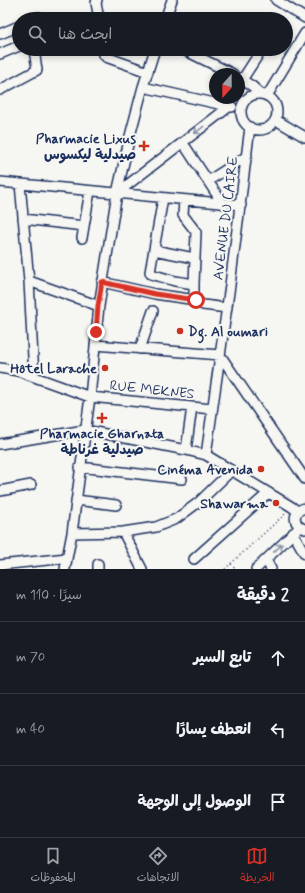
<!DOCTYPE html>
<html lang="ar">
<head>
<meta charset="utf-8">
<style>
	:root { --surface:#171b24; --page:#20242c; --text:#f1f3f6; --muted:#9ea1a6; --line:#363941; --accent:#d93025 }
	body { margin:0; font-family:Mynerve,"Playpen Sans Arabic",sans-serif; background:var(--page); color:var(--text); direction:rtl }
	.compass { position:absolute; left:209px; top:68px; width:36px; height:36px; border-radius:50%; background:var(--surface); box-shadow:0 2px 6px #0003; rotate:201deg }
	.stop { position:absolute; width:12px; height:12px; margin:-9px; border:3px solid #d93025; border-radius:50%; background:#fff }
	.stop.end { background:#d93025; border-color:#fff; box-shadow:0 1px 4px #0008 }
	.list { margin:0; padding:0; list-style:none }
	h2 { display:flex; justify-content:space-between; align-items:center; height:52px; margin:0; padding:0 16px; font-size:17px }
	h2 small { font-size:13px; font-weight:400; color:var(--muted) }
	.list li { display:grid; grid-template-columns:26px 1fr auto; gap:12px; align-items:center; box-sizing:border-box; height:72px; padding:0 16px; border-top:1px solid var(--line) }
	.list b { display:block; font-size:15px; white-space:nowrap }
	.list em { font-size:13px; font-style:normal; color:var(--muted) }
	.icon { flex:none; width:22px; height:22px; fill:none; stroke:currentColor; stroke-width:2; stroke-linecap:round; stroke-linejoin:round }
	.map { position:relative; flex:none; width:305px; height:569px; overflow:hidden; direction:ltr }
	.search { position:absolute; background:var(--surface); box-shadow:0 2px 6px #0003; left:12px; right:12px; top:12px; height:44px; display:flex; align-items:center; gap:10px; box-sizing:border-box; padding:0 14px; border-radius:22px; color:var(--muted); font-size:15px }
	.sheet { height:268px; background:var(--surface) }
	nav { display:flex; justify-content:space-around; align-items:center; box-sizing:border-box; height:56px; border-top:1px solid var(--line); background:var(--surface); font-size:11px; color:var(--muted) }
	nav a { display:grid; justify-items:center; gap:2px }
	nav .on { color:var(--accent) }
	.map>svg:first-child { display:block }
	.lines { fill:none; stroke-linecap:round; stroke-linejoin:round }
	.minor-casing { stroke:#1b2f5e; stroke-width:12 }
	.path { stroke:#1b2f5e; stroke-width:1.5; stroke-dasharray:1 3; stroke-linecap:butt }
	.minor { stroke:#f6f6f2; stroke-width:9 }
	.oneway { stroke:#8892a8 }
	.route { stroke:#d93025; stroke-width:5 }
	.poi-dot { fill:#c8321e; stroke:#f6f6f2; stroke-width:1.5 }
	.labels { text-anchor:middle; stroke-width:4; stroke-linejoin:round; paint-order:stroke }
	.poi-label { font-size:14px; font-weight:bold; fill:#1b2f5e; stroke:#f6f6f2; text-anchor:end }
	.street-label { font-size:14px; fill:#1b2f5e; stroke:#f6f6f2 }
</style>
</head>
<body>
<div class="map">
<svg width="305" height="569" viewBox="0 0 305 569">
	<rect width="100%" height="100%" fill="#f6f6f2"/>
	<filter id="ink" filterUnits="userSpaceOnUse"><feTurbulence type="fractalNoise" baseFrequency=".025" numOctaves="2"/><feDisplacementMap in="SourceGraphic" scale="8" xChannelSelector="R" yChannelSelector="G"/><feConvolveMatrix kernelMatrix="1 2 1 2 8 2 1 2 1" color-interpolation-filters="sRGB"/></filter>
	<g filter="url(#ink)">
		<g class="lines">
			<defs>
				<path id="minor" d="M 97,0 L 96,3 L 99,19
					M 276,0 L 305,18
					M 34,19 L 39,17
					M 165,19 L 172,0
					M 0,34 L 19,26
					M 103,49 L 104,55 L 106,57 L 148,72
					M 182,49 L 233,74
					M 0,54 L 19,46
					M 239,78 L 252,86 L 261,94
					M 242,80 L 262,49
					M 143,87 L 232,107
					M 0,90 L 37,70 L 34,49
					M241 112a18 18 0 1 1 36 0a18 18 0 1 1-36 0Z
					M 267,96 L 305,33
					M 276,120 L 305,137
					M 183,143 L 223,204
					M 208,181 L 247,156
					M 0,182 L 241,205
					M 20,184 L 29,281 L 34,377
					M 117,193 L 230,106
					M 163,198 L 150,272 L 151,274 L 175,281 L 194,284
					M 184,200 L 183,215 L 196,232 L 194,284 L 194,293 L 196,300 L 199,303 L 203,305 L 227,308
					M 23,219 L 84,226
					M 82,238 L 90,191
					M 154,250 L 194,258
					M 29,281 L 99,306
					M 102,282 L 155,294 L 196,300
					M 95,345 L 220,355 L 305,479
					M 140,349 L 153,311
					M 0,368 L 18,371 L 90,397 L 212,409
					M 0,444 L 85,430 L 186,450 L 206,455 L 292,507 L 297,511
					M 186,450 L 192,407
					M 206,455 L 230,285 L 250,127
					M 80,467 L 182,479
					M 0,491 L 31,485
					M 76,500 L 116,505
					M 305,508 C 292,511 292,525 305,529
					M 123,532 L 142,569
					M 72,533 L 123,532 L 156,527 L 176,519 L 199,502 L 232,470
					M 293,533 L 305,554
					M 194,559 L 268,493
					M 266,560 L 271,569
					M 0,565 L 67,558
					M 65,569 L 72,533 L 90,397 L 99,306 L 117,193 L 130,136 L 143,87 L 155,49
					M 98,569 L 98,564
					M 256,569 L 300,527"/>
			</defs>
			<use href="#minor" class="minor-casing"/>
			<path class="path" d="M 231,564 L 235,569
				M 225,569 L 285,514"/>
			<use href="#minor" class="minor"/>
		</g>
		<defs><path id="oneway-shaft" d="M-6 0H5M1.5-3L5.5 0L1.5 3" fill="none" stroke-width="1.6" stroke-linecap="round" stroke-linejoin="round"/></defs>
		<g class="oneway">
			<use href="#oneway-shaft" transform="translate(199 130) rotate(142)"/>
			<use href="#oneway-shaft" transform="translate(278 548) rotate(-44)"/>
		</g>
	</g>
	<g class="lines" filter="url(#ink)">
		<path class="route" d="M 96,332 L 98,306 L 102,282 L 155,294 L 196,300"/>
	</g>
	<g class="poi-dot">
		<path d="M142 140h4v4h4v4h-4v4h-4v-4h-4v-4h4z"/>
		<circle cx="180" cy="331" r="4"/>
		<circle cx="105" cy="368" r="4"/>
		<path d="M100 412h4v4h4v4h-4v4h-4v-4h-4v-4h4z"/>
		<circle cx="261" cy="469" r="4"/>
		<circle cx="276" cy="503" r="4"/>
	</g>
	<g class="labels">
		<g class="poi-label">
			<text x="136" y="143">Pharmacie Lixus<tspan x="136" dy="16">صيدلية ليكسوس</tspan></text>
			<text x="188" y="336" text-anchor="start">Dg. Al oumari</text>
			<text x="97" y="373">Hôtel Larache</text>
			<text x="102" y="438" text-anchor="middle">Pharmacie Gharnata<tspan x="102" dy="16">صيدلية غرناطة</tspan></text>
			<text x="253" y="474">Cinéma Avenida</text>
			<text x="268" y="508">Shawarma</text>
		</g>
		<g class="street-label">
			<text transform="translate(225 218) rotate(-83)" y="5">AVENUE DU CAIRE</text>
			<text transform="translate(152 389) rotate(6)" y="5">RUE MEKNES</text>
		</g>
	</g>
</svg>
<svg class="compass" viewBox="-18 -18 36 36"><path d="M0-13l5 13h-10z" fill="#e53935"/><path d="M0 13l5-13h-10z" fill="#9ea1a6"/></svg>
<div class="stop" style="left:196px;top:300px"></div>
<div class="stop end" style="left:96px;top:332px"></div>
<div class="search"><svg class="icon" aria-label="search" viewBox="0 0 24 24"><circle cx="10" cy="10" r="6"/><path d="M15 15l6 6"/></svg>ابحث هنا</div>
</div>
<section class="sheet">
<h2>2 دقيقة<small>سيرًا · 110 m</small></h2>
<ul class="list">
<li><svg class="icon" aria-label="ahead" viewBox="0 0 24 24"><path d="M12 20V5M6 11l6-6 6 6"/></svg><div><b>تابع السير</b></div><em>70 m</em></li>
<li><svg class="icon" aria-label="left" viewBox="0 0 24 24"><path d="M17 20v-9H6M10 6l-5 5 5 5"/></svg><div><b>انعطف يسارًا</b></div><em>40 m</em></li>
<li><svg class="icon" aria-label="arrive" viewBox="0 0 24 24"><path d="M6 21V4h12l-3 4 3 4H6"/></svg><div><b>الوصول إلى الوجهة</b></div></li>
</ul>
</section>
<nav>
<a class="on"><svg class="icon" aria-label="map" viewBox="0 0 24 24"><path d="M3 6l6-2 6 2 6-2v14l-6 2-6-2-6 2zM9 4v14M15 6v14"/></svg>الخريطة</a>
<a><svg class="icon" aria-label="directions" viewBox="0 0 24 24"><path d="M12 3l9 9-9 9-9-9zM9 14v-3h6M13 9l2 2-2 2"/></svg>الاتجاهات</a>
<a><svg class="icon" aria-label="saved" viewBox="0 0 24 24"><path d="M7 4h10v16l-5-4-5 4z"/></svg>المحفوظات</a>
</nav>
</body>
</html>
